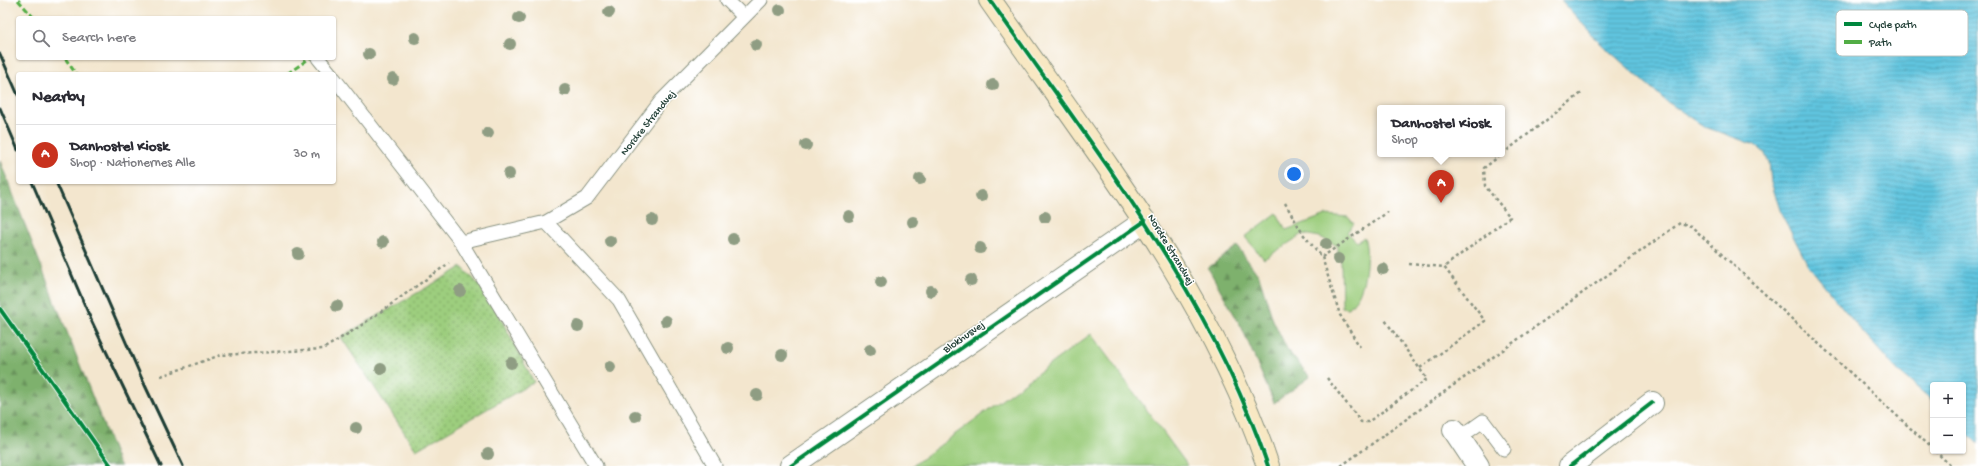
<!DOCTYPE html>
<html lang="en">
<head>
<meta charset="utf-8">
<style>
	:root { --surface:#fff; --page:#f7f7f7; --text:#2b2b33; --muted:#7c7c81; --line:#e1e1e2; --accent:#c8321e }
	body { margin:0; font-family:"Gochi Hand",sans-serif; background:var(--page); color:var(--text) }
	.controls { position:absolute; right:12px; bottom:12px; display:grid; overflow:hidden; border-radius:4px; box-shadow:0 1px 3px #0004 }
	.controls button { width:36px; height:36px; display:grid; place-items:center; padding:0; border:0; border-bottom:1px solid var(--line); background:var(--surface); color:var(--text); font:20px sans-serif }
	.you { position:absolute; left:1294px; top:174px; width:14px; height:14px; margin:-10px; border:3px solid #fff; border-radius:50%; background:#1a73e8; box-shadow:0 0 0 6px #1a73e833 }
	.badge { display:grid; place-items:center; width:26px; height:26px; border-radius:50%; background:var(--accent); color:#fff; font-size:13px; font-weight:700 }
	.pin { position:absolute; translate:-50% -33px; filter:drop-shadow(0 1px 2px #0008) }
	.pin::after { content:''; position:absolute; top:21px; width:14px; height:12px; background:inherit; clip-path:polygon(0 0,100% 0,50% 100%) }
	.popup { position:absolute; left:1377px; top:105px; width:128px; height:52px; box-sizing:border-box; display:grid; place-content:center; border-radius:4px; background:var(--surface); filter:drop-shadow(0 1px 3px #0005); font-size:13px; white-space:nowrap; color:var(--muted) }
	.popup b { font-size:15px; color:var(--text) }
	.popup::after { content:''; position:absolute; left:50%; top:100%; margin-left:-8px; border:8px solid transparent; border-top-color:var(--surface) }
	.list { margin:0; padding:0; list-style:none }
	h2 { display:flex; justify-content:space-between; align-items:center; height:52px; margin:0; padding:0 16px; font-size:17px }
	h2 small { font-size:13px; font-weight:400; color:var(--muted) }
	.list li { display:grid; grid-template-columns:26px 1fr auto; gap:12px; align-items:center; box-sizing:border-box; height:60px; padding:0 16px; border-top:1px solid var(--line) }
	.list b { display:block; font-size:15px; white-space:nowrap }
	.list p { margin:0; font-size:13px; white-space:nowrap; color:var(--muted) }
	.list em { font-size:13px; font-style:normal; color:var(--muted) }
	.icon { flex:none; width:22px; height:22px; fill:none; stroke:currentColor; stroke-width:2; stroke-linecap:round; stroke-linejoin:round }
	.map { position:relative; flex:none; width:1978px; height:466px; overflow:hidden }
	.search { position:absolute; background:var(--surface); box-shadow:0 1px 3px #0004; left:16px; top:16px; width:320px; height:44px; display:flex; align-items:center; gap:10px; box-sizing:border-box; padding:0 14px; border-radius:4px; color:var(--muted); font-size:15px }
	.panel { position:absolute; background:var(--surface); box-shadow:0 1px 3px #0004; left:16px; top:72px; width:320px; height:112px; border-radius:4px }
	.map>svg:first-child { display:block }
	.green { fill:#9dce7e; stroke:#5e8659 }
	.forest { fill:url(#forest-firs); stroke:#4e7750 }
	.park { fill:url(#park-dots); stroke:#5e8659 }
	.water { fill:url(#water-rules); stroke:#40818a }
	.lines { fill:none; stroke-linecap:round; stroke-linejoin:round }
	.service-casing { stroke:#899281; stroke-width:15 }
	.minor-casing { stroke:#899281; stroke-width:24 }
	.secondary-casing { stroke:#899281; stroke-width:24 }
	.path { stroke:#899281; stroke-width:2.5; stroke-dasharray:3 3; stroke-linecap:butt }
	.service { stroke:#fff; stroke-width:13 }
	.minor { stroke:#fff; stroke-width:22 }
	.secondary { stroke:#f8e8c3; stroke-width:22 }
	.rail { stroke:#1f3d34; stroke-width:3 }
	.quiet { stroke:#52ad45; stroke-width:3; stroke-dasharray:6 3; stroke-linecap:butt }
	.cycleway-casing { stroke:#fff; stroke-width:6 }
	.cycleway { stroke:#00873e; stroke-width:4 }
	.tree { fill:#8f9d83 }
	.labels { text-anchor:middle; stroke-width:3; stroke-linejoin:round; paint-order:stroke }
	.street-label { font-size:11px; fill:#1f3d34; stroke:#fff }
	.key { fill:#fff; stroke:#bcc5c2; stroke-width:1 }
	.key-label { font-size:11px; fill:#1f3d34 }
</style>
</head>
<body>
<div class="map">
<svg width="1978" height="466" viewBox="0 0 1978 466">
	<defs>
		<pattern id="forest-firs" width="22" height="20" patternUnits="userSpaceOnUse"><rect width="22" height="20" fill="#7eb16d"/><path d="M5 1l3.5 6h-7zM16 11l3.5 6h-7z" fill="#67915a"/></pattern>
		<pattern id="park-dots" width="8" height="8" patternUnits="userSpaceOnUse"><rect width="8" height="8" fill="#9dce7e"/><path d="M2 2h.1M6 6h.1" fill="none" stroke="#7fa868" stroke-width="1.8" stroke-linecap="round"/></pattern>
		<pattern id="water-rules" width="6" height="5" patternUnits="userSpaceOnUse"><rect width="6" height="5" fill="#61c5df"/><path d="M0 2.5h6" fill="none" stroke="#4fa1b6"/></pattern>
	</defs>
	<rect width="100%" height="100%" fill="#fff"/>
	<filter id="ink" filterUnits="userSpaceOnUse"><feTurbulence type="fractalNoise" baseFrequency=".025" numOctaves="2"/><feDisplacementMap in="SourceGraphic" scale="8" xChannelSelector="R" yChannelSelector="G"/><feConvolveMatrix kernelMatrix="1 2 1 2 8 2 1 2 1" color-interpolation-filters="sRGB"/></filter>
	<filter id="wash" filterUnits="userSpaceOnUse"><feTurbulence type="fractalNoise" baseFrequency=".012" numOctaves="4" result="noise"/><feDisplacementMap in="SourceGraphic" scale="16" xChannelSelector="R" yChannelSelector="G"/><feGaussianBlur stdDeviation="0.9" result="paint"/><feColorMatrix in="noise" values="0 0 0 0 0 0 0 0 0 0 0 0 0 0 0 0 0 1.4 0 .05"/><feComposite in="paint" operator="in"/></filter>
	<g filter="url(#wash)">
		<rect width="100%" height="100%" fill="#f3e6ce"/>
		<path class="green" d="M 1277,213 L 1286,230 L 1326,215 L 1348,217 L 1354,224 L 1347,232 L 1357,242 L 1364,237 C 1369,250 1366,279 1360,292 C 1358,298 1353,303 1349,308 L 1342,307 L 1341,262 L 1336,245 L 1320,237 L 1303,234 L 1264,259 L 1245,237 Z
			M 1091,334 L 1188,466 L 912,466 Z"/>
		<path class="forest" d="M 0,161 L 118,462 L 121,466 L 0,466 Z
			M 1237,246 L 1259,276 L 1273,320 L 1288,351 L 1310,377 L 1274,403 L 1242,328 L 1208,268 Z"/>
		<path class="park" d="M 462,267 L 488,294 L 534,382 L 416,450 L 341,337 Z"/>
		<path class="water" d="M 1561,0 L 1978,0 L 1978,444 L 1963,429 L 1963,385 L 1933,385 L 1933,401 L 1901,374 L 1863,333 L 1808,265 L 1781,213 L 1771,182 L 1769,162 L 1764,152 L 1755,145 L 1705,127 L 1666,101 L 1600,43 Z"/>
	</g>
	<g filter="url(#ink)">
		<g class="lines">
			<defs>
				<path id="service" d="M 727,0 L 744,17
					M 318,58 L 331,74
					M 334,78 L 461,242 L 596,466
					M 546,222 L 587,198 L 661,101 L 761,0
					M 461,242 L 546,222 L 619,300 L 715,466
					M 1459,438 L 1483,421 L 1504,449"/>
				<path id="minor" d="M 1454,430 L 1478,466
					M 791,466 L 1145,221
					M 1570,466 L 1652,403"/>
				<path id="secondary" d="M 990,0 C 1093,148 1210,293 1268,466"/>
			</defs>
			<use href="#service" class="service-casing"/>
			<use href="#minor" class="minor-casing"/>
			<use href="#secondary" class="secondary-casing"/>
			<path class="path" d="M 1285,203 L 1303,234 L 1322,257 L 1340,315 L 1360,347
				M 1322,257 L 1388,212
				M 1409,264 L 1444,267
				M 1420,368 L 1485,321 L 1444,267 L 1510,217 L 1485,186 L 1484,168 L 1583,92
				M 161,376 L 221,355 L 323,349 L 359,327 L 449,263
				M 1327,378 L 1361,422 L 1368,422 L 1427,379 L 1385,320
				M 1935,451 L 1951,466
				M 1341,466 L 1680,223 L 1691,226 L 1933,449"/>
			<use href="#service" class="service"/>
			<use href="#minor" class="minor"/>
			<use href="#secondary" class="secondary"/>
			<path class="rail" d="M 0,54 L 18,95
				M 0,108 L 18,150
				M 32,182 L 92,322 L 161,466
				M 56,182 L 142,379 L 183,466"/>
			<path class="quiet" d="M 18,0 L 34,18
				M 65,58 L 76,74
				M 287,74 L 310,58"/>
			<defs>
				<path id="cycleway" d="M 990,0 C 1093,148 1210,293 1268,466
					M 0,309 L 111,466
					M 791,466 L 1145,221
					M 1570,466 L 1652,403"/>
			</defs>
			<use href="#cycleway" class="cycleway-casing"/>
			<use href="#cycleway" class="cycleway"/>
		</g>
		<g class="tree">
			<circle cx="780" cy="10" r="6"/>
			<circle cx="609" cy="12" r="6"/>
			<circle cx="519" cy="18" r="6"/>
			<circle cx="415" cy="38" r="6"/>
			<circle cx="510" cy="44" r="6"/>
			<circle cx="756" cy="45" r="6"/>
			<circle cx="369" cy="54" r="6"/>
			<circle cx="393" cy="79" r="6"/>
			<circle cx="993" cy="85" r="6"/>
			<circle cx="565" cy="90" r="6"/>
			<circle cx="488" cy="133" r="6"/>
			<circle cx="806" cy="145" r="6"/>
			<circle cx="509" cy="174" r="6"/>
			<circle cx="920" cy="179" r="6"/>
			<circle cx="981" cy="196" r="6"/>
			<circle cx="849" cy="216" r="6"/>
			<circle cx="1045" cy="217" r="6"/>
			<circle cx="652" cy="220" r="6"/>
			<circle cx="913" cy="222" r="6"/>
			<circle cx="733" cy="239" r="6"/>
			<circle cx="610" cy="241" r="6"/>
			<circle cx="383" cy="242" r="6"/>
			<circle cx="1326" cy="244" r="6"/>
			<circle cx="980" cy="248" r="6"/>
			<circle cx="298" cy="254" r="6"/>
			<circle cx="1338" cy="259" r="6"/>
			<circle cx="1383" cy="269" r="6"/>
			<circle cx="971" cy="280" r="6"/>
			<circle cx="881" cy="282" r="6"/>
			<circle cx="460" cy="291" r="6"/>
			<circle cx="931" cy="291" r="6"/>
			<circle cx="337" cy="306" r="6"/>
			<circle cx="666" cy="321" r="6"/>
			<circle cx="578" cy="326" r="6"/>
			<circle cx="728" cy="348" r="6"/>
			<circle cx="870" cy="350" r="6"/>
			<circle cx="782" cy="355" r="6"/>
			<circle cx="511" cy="363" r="6"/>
			<circle cx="610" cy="367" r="6"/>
			<circle cx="381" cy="369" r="6"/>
			<circle cx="757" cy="395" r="6"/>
			<circle cx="635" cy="416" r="6"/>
			<circle cx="356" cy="428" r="6"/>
			<circle cx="488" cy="454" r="6"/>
		</g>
	</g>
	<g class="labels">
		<g class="street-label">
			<text transform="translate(647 122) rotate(-51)" y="4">Nordre Strandvej</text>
			<text transform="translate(1172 249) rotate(59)" y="4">Nordre Strandvej</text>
			<text transform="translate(963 336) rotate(-35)" y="4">Blokhusvej</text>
		</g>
	</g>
	<rect x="1836" y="10" width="132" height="46" rx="6" class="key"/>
	<rect x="1844" y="22" width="18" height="4" fill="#00873e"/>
	<rect x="1844" y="40" width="18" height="4" fill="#52ad45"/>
	<g class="key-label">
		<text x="1869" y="28">Cycle path</text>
		<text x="1869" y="46">Path</text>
	</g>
</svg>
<div class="controls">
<button>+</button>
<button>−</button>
</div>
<div class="you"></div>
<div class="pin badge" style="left:1441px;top:203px">A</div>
<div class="popup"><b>Danhostel Kiosk</b>Shop</div>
<div class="search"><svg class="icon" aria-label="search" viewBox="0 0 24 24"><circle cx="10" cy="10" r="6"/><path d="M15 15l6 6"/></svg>Search here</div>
<section class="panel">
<h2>Nearby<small></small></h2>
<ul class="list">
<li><span class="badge">A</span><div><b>Danhostel Kiosk</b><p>Shop · Nationernes Alle</p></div><em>30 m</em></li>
</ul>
</section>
</div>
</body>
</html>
